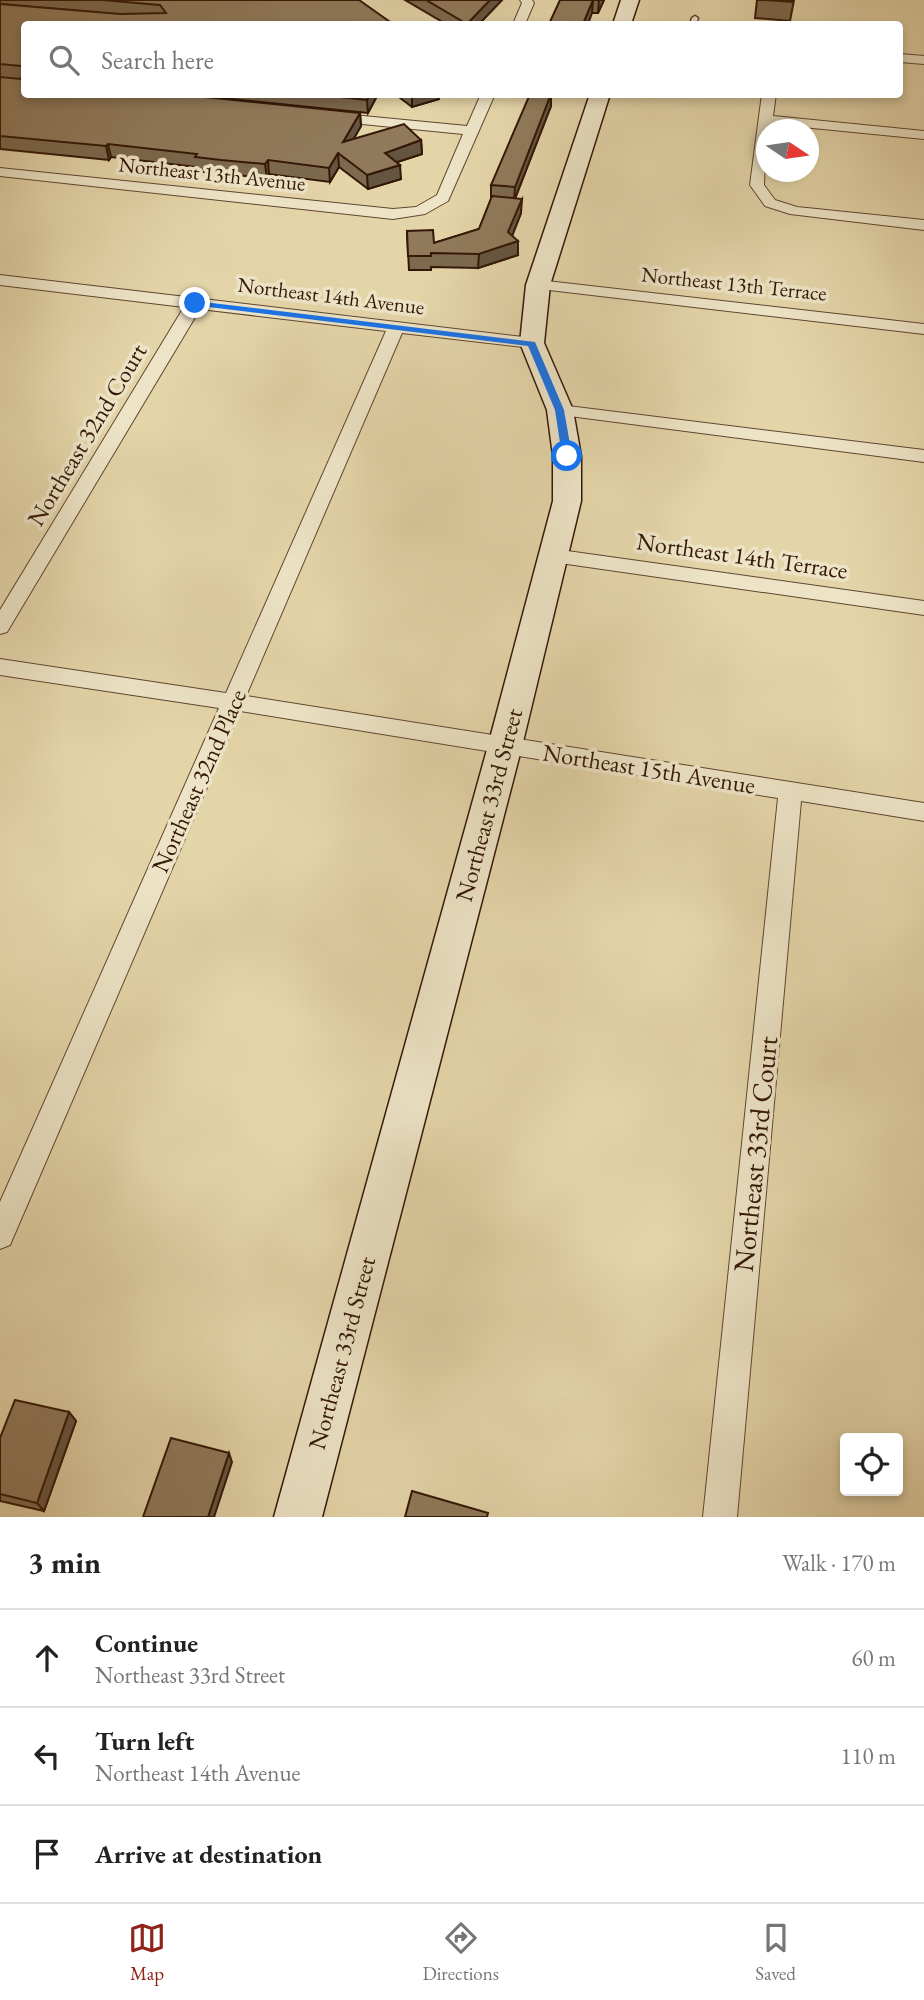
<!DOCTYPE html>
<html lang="en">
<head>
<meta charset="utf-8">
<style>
	:root { --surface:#fff; --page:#f6f6f6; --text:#222; --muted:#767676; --line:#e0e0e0; --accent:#8f2418 }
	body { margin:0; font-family:"EB Garamond",serif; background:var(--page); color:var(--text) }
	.controls { position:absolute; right:21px; bottom:21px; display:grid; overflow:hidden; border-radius:7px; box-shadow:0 4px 10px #0003 }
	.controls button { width:63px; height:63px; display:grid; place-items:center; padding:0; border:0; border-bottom:2px solid var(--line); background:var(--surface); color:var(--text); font:35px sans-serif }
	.compass { position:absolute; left:756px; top:119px; width:63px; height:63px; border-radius:50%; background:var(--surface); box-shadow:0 4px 10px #0003; rotate:103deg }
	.stop { position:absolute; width:21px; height:21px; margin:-16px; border:5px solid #1a73e8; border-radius:50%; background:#fff }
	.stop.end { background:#1a73e8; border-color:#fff; box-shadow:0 2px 7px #0008 }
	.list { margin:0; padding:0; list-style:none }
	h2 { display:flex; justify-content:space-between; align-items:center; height:91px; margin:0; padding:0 28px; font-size:30px }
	h2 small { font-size:23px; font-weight:400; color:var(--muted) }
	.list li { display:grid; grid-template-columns:46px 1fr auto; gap:21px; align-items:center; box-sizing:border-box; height:98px; padding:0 28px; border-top:2px solid var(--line) }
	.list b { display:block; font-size:26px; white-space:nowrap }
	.list p { margin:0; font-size:23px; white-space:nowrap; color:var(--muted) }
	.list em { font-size:23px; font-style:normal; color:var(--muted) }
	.icon { flex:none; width:38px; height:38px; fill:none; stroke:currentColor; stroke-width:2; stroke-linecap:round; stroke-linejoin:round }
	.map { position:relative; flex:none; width:924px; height:1517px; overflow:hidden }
	.search { position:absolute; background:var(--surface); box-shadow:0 4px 10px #0003; left:21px; right:21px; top:21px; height:77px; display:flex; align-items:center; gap:18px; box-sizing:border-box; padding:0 24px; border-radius:7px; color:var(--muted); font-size:26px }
	.sheet { height:385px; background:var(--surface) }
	nav { display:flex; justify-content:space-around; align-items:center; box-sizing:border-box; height:98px; border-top:2px solid var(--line); background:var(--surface); font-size:19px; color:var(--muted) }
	nav a { display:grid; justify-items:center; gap:4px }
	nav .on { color:var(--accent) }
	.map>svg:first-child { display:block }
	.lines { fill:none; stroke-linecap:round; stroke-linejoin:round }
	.lane-casing { stroke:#604630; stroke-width:3 }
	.street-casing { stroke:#604630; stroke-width:2 }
	.secondary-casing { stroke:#341707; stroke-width:3 }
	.lane { fill:#ede4c7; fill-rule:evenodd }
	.street { fill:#ede4c7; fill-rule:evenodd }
	.secondary { fill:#ede4c7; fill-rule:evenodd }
	.wall { fill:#7c694e; stroke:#341707; stroke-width:2 }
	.shaded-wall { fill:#655540; stroke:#341707; stroke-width:2 }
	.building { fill:#907a5b; stroke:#341707; stroke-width:2 }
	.route { fill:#1a73e8 }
	.labels { text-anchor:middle; stroke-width:7; stroke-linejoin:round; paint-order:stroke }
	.far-street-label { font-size:21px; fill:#341707; stroke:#ede4c7 }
	.street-label { font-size:24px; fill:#341707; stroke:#ede4c7 }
	.near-street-label { font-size:28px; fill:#341707; stroke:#ede4c7 }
</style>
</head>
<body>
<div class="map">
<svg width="924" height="1517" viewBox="0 0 924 1517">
	<rect width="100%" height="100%" fill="#e4d5a9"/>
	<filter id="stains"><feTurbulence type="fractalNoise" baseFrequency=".00286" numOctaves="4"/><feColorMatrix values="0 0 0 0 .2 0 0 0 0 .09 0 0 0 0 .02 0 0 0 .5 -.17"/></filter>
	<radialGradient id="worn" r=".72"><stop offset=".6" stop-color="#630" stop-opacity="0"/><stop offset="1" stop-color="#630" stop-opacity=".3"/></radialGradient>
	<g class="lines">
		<defs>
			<path id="lane" d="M 695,16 L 698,18 L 696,24 L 690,24 L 692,18 Z"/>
			<path id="street" d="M 520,0 L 532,0 L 534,3 L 525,24 L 513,24 L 522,3 Z
				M 900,54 L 924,56 L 924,64 L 900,62 Z
				M 481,94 L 495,94 L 448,201 L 425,214 L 393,219 L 0,176 L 0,168 L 393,209 L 416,207 L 437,195 L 463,134 L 332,121 L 325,117 L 332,113 L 467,126 Z
				M 762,94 L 776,94 L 773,116 L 924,131 L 924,139 L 772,124 L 771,130 L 766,130 L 764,185 L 775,200 L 797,207 L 924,220 L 924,230 L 790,214 L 765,206 L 750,185 Z
				M 0,275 L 532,338 L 541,343 L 532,348 L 402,333 L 246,696 L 924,803 L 924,821 L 801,801 L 737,1517 L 703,1517 L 778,798 L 240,711 L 10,1245 L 0,1249 L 0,1202 L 219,708 L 0,675 L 0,659 L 226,693 L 386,331 L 200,309 L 7,632 L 0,634 L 0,610 L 184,307 L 0,285 Z
				M 538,280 L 924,324 L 924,334 L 532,288 L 530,285 L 532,282 Z
				M 560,405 L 924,450 L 924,462 L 554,414 L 551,410 L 554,406 Z
				M 553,549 L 924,601 L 924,615 L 546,561 L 543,556 L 546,551 Z"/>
			<path id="secondary" d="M 621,0 L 639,0 L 631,24 L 613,24 Z
				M 590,94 L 610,94 L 550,285 L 544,343 L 573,410 L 581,456 L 581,501 L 522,746 L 322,1517 L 274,1517 L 488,746 L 553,501 L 553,456 L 547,410 L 520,343 L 526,285 Z"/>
		</defs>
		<use href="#lane" class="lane-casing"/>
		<use href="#street" class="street-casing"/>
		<use href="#secondary" class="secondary-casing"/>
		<use href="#lane" class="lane"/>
		<use href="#street" class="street"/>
		<use href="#secondary" class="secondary"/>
	</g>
	<path class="wall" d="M 0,0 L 359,0 L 24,24 L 24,94 L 360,113 L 361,126 L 353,139 L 421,140 L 422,154 L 397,162 L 401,179 L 368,189 L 339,167 L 330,182 L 269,174 L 267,178 L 223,174 L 197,171 L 196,167 L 111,157 L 109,160 L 0,149 L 0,4 L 93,12 L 0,4 Z
		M 405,0 L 502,0 L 479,24 L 446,24 Z
		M 560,0 L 604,0 L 598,13 L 592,13 Z
		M 757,0 L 794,0 L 790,21 L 755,18 Z
		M 183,94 L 378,94 L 368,113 Z
		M 395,94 L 439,94 L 439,99 L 412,107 Z
		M 551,106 L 515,199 L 521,213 L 512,236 L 518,255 L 478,268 L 431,267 L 431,270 L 409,270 L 407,231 L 434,243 L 479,229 L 491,199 L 491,185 Z
		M 69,1412 L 76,1421 L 44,1511 L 0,1501 L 0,1438 Z"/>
	<path class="shaded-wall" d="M 490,0 L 502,0 L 479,24 L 467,24 Z
		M 593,0 L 592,13 L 588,24 L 583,24 Z
		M 599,0 L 604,0 L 598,13 Z
		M 370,94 L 378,94 L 368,113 L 367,100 Z
		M 412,94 L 439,94 L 439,99 L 412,107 Z
		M 551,94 L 551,106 L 514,201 L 515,187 Z
		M 360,113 L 361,126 L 344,156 L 343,142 Z
		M 421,140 L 422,154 L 385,166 L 385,153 Z
		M 108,144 L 111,157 L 109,160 L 106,146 Z
		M 338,153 L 339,167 L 330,182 L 329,168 Z
		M 268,160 L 269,174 L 267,178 L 265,164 Z
		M 400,165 L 401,179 L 368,189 L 367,175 Z
		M 522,199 L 521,213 L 509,244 L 518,241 L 518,255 L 478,268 L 479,254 Z
		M 69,1412 L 76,1421 L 44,1511 L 37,1503 Z
		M 229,1453 L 232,1462 L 214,1517 L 208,1517 Z"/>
	<path class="building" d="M 102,0 L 359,0 L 393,24 L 24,24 L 24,94 L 175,94 L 360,113 L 343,142 L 404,124 L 421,140 L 385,153 L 400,165 L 367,175 L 338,153 L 329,168 L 268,160 L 265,164 L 221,160 L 195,157 L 197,154 L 108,144 L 106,146 L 0,136 L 0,77 L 21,79 L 24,69 L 21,66 L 0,64 L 0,4 L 120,14 L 166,13 L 160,5 Z
		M 426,0 L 490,0 L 467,24 Z
		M 560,0 L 593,0 L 583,24 L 549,24 Z
		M 764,0 L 793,0 L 793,2 Z
		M 313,94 L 370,94 L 367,100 Z
		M 530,94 L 551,94 L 515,187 L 491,185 Z
		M 492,196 L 522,199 L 508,232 L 518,241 L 479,254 L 431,253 L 431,256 L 408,256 L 407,231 L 433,230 L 434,243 L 479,229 Z
		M 15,1400 L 69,1412 L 37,1503 L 0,1494 L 0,1438 Z
		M 171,1438 L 229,1453 L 208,1517 L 143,1517 Z
		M 412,1491 L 488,1513 L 487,1517 L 405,1517 Z"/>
	<path class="route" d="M 195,301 L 535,342 L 564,410 L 572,456 L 567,459 L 562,456 L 555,410 L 528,346 L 192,305 Z"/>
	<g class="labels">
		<g class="far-street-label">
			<text transform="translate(212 174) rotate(6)" y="7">Northeast 13th Avenue</text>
			<text transform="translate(734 284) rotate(6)" y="7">Northeast 13th Terrace</text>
			<text transform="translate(331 296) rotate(7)" y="7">Northeast 14th Avenue</text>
		</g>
		<g class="street-label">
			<text transform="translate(87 435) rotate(-59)" y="8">Northeast 32nd Court</text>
			<text transform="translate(742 556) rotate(8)" y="8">Northeast 14th Terrace</text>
			<text transform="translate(649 769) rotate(9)" y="8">Northeast 15th Avenue</text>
			<text transform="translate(199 781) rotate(-66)" y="8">Northeast 32nd Place</text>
			<text transform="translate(489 805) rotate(-75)" y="8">Northeast 33rd Street</text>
			<text transform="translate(342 1353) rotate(-75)" y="8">Northeast 33rd Street</text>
		</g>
		<g class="near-street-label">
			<text transform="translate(755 1154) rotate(-84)" y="10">Northeast 33rd Court</text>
		</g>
	</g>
	<rect width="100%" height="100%" filter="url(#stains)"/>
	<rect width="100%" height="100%" fill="url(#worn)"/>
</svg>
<div class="controls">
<button><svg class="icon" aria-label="locate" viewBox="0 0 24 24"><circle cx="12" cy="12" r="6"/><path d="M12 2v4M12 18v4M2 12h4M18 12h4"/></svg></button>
</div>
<svg class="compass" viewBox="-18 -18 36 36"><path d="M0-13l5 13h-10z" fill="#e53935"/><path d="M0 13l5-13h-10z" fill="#767676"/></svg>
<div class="stop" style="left:567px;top:456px"></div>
<div class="stop end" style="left:195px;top:303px"></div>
<div class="search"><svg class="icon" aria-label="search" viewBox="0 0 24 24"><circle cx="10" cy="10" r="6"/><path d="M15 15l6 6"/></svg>Search here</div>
</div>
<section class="sheet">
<h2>3 min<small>Walk · 170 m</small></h2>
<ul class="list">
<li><svg class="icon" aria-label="ahead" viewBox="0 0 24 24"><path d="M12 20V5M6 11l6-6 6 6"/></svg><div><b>Continue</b><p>Northeast 33rd Street</p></div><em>60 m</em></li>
<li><svg class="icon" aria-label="left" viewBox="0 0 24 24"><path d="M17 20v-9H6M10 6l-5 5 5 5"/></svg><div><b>Turn left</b><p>Northeast 14th Avenue</p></div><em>110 m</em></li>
<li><svg class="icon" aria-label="arrive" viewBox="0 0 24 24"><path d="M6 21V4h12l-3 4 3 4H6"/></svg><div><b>Arrive at destination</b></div></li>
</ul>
</section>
<nav>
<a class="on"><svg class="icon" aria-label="map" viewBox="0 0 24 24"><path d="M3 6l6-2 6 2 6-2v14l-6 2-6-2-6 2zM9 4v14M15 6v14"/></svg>Map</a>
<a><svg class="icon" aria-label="directions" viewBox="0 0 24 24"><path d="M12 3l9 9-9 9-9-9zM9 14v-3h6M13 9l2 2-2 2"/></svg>Directions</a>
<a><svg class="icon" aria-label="saved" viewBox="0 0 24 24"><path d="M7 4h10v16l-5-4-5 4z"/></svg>Saved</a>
</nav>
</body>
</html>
